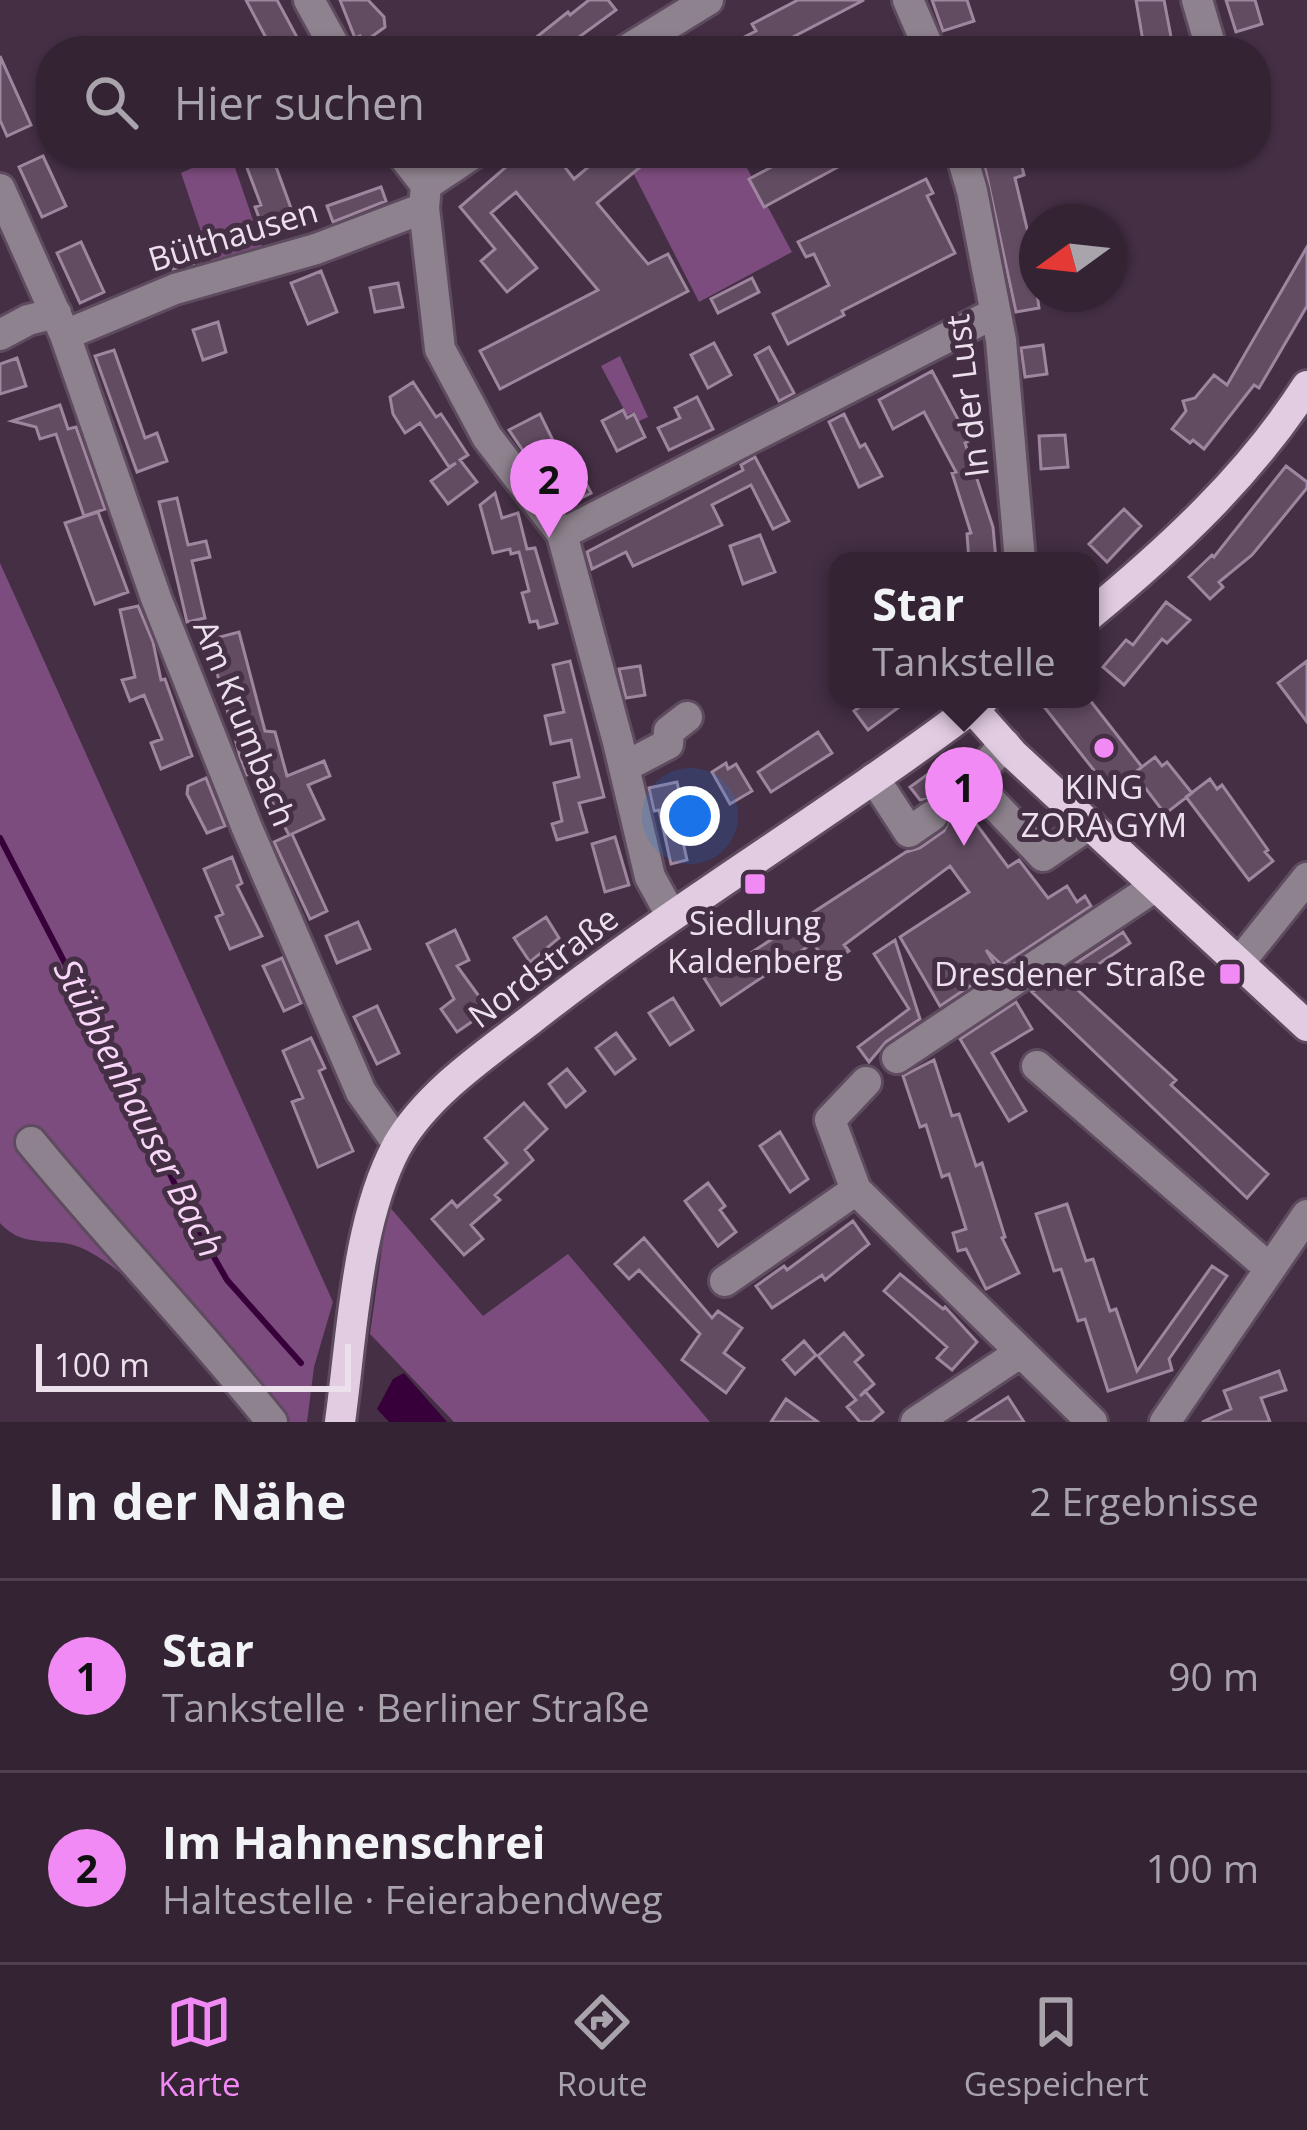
<!DOCTYPE html>
<html lang="de">
<head>
<meta charset="utf-8">
<style>
	:root { --surface:#332333; --page:#3e2f3f; --text:#f1f3f6; --muted:#a9a4ac; --line:#4e404e; --accent:#f18af4 }
	body { margin:0; font-family:"Open Sans",sans-serif; background:var(--page); color:var(--text) }
	.compass { position:absolute; left:1019px; top:204px; width:108px; height:108px; border-radius:50%; background:var(--surface); box-shadow:0 3px 9px #0004; rotate:255deg }
	.scale { position:absolute; left:36px; bottom:30px; width:315px; box-sizing:border-box; padding-left:12px; border:6px solid #ede0ed; border-top:0; font-size:33px; line-height:42px; white-space:nowrap; color:#ede0ed; -webkit-text-stroke:9px #442f44; paint-order:stroke }
	.you { position:absolute; left:690px; top:816px; width:42px; height:42px; margin:-30px; border:9px solid #fff; border-radius:50%; background:#1a73e8; box-shadow:0 0 0 18px #1a73e833 }
	.badge { display:grid; place-items:center; width:78px; height:78px; border-radius:50%; background:var(--accent); color:#111; font-size:39px; font-weight:700 }
	.pin { position:absolute; translate:-50% -99px; filter:drop-shadow(0 3px 6px #0008) }
	.pin::after { content:''; position:absolute; top:63px; width:42px; height:36px; background:inherit; clip-path:polygon(0 0,100% 0,50% 100%) }
	.popup { position:absolute; left:829px; top:552px; width:270px; height:156px; box-sizing:border-box; display:grid; place-content:center; border-radius:24px; background:var(--surface); filter:drop-shadow(0 3px 9px #0005); font-size:39px; white-space:nowrap; color:var(--muted) }
	.popup b { font-size:45px; color:var(--text) }
	.popup::after { content:''; position:absolute; left:50%; top:100%; margin-left:-24px; border:24px solid transparent; border-top-color:var(--surface) }
	.list { margin:0; padding:0; list-style:none }
	h2 { display:flex; justify-content:space-between; align-items:center; height:156px; margin:0; padding:0 48px; font-size:51px }
	h2 small { font-size:39px; font-weight:400; color:var(--muted) }
	.list li { display:grid; grid-template-columns:78px 1fr auto; gap:36px; align-items:center; box-sizing:border-box; height:192px; padding:0 48px; border-top:3px solid var(--line) }
	.list b { display:block; font-size:45px; white-space:nowrap }
	.list p { margin:0; font-size:39px; white-space:nowrap; color:var(--muted) }
	.list em { font-size:39px; font-style:normal; color:var(--muted) }
	.icon { flex:none; width:66px; height:66px; fill:none; stroke:currentColor; stroke-width:2; stroke-linecap:round; stroke-linejoin:round }
	.map { position:relative; flex:none; width:1307px; height:1422px; overflow:hidden }
	.search { position:absolute; background:var(--surface); box-shadow:0 3px 9px #0004; left:36px; right:36px; top:36px; height:132px; display:flex; align-items:center; gap:30px; box-sizing:border-box; padding:0 42px; border-radius:48px; color:var(--muted); font-size:45px }
	.sheet { height:540px; background:var(--surface) }
	nav { display:flex; justify-content:space-around; align-items:center; box-sizing:border-box; height:168px; border-top:3px solid var(--line); background:var(--surface); font-size:33px; color:var(--muted) }
	nav a { display:grid; justify-items:center; gap:6px }
	nav .on { color:var(--accent) }
	.map>svg:first-child { display:block }
	.green { fill:#7d4c7e }
	.water { fill:#37003a }
	.lines { fill:none; stroke-linecap:round; stroke-linejoin:round }
	.stream { stroke:#37003a; stroke-width:6 }
	.building { fill:#624c62; stroke:#9e869e; stroke-width:3 }
	.minor-casing { stroke:#5f4b5f; stroke-width:36 }
	.major-casing { stroke:#5f4b5f; stroke-width:36 }
	.minor { stroke:#8d828d; stroke-width:30 }
	.major { stroke:#e2cce2; stroke-width:30 }
	.poi-dot { fill:#f18af4; stroke:#442f44; stroke-width:4.5 }
	.labels { text-anchor:middle; stroke-width:10; stroke-linejoin:round; paint-order:stroke }
	.street-label { font-size:33px; fill:#ede0ed; stroke:#442f44 }
	.poi-label { font-size:33px; fill:#ede0ed; stroke:#442f44 }
	.water-label { font-size:36px; font-style:italic; fill:#f8d6f8; stroke:#442f44 }
</style>
</head>
<body>
<div class="map">
<svg width="1307" height="1422" viewBox="0 0 1307 1422">
	<rect width="100%" height="100%" fill="#442f44"/>
	<path class="green" d="M 225,153 L 230,153 L 266,258 L 215,273 L 181,173 Z
		M 623,153 L 739,153 L 792,252 L 699,302 Z
		M 620,356 L 648,417 L 639,421 L 635,412 L 627,415 L 601,366 Z
		M 0,563 L 333,1302 L 314,1367 L 307,1422 L 257,1422 C 208,1367 152,1285 86,1250 C 57,1234 26,1252 0,1223 Z
		M 388,1205 L 483,1316 L 568,1254 L 710,1422 L 454,1422 L 370,1334 Z"/>
	<path class="water" d="M 404,1373 L 447,1422 L 389,1422 L 377,1409 L 393,1379 Z"/>
	<g class="lines">
		<path class="stream" d="M 0,838 L 124,1077 L 187,1210 L 227,1280 L 301,1363"/>
	</g>
	<path class="building" d="M 246,0 L 277,0 L 299,41 L 273,51 Z
		M 340,0 L 368,0 L 384,17 L 385,27 L 363,43 L 360,36 L 355,38 Z
		M 589,0 L 608,0 L 616,10 L 560,51 L 519,51 L 568,12 L 570,15 Z
		M 798,0 L 864,0 L 766,51 L 717,51 L 756,31 L 752,24 Z
		M 932,0 L 967,0 L 974,21 L 943,31 Z
		M 1136,0 L 1164,0 L 1172,42 L 1144,47 Z
		M 1226,0 L 1255,0 L 1262,24 L 1236,32 Z
		M 0,56 L 31,125 L 7,136 L 0,120 Z
		M 263,153 L 271,153 L 292,211 L 261,223 L 255,207 L 261,205 L 244,160 Z
		M 522,153 L 554,153 L 574,179 L 605,153 L 626,153 L 639,168 L 597,203 L 648,264 L 668,254 L 688,291 L 500,389 L 480,351 L 598,290 L 516,192 L 491,213 L 537,268 L 507,292 L 481,261 L 495,249 L 460,207 Z
		M 798,153 L 864,153 L 764,207 L 749,179 Z
		M 1019,154 L 1024,175 L 1015,178 L 1030,241 L 1039,308 L 1016,312 L 984,163 Z
		M 43,156 L 66,206 L 42,217 L 19,167 Z
		M 926,179 L 933,193 L 927,196 L 955,253 L 842,311 L 844,315 L 788,344 L 773,314 L 829,285 L 814,254 L 806,257 L 798,242 Z
		M 381,187 L 386,201 L 333,222 L 327,206 Z
		M 193,240 L 199,262 L 173,269 L 167,248 Z
		M 81,242 L 104,292 L 80,303 L 57,253 Z
		M 1307,247 L 1307,306 L 1259,388 L 1254,385 L 1204,449 L 1193,440 L 1190,443 L 1172,429 L 1186,411 L 1183,401 L 1195,398 L 1214,375 L 1227,385 Z
		M 321,271 L 337,312 L 308,324 L 291,283 Z
		M 752,278 L 759,292 L 718,313 L 711,299 Z
		M 398,283 L 403,307 L 375,312 L 370,288 Z
		M 218,322 L 226,352 L 203,360 L 193,330 Z
		M 714,343 L 731,375 L 708,388 L 691,355 Z
		M 1043,345 L 1047,374 L 1025,377 L 1021,348 Z
		M 769,347 L 794,393 L 779,401 L 755,355 Z
		M 114,350 L 145,438 L 157,433 L 167,461 L 137,472 L 95,356 Z
		M 17,358 L 26,386 L 0,394 L 0,364 Z
		M 932,371 L 961,425 L 972,419 L 981,435 L 965,443 L 993,527 L 996,560 L 969,561 L 967,534 L 971,533 L 952,473 L 956,472 L 924,412 L 893,429 L 879,400 Z
		M 413,382 L 436,417 L 441,414 L 468,455 L 460,460 L 477,482 L 448,504 L 431,481 L 456,463 L 449,467 L 420,423 L 405,433 L 393,414 L 390,397 Z
		M 697,397 L 713,429 L 669,450 L 658,428 L 680,418 L 675,408 Z
		M 60,405 L 68,429 L 76,427 L 105,509 L 84,516 L 56,434 L 40,439 L 36,427 L 12,421 Z
		M 623,410 L 627,418 L 634,414 L 645,437 L 617,451 L 602,421 Z
		M 540,414 L 565,465 L 574,460 L 591,493 L 565,506 L 534,459 L 530,461 L 509,430 Z
		M 844,414 L 860,447 L 865,444 L 882,476 L 859,487 L 829,422 Z
		M 1065,435 L 1068,467 L 1041,469 L 1039,436 Z
		M 755,457 L 789,521 L 773,529 L 751,485 L 712,505 L 722,525 L 633,566 L 626,552 L 592,569 L 587,552 L 743,470 L 741,465 Z
		M 1286,466 L 1307,482 L 1307,488 L 1252,555 L 1219,582 L 1223,587 L 1210,599 L 1189,577 L 1212,555 L 1214,557 Z
		M 495,493 L 502,518 L 518,513 L 527,549 L 535,548 L 557,623 L 539,628 L 537,621 L 530,622 L 522,593 L 529,591 L 519,552 L 511,554 L 510,549 L 493,553 L 480,505 Z
		M 177,498 L 188,545 L 206,541 L 210,557 L 192,561 L 205,618 L 187,622 L 159,502 Z
		M 1124,509 L 1141,526 L 1107,562 L 1089,544 Z
		M 98,512 L 128,592 L 95,604 L 65,523 Z
		M 760,535 L 775,572 L 743,584 L 730,546 Z
		M 1166,602 L 1190,620 L 1167,643 L 1162,639 L 1124,685 L 1103,667 L 1126,640 L 1133,645 Z
		M 138,606 L 153,642 L 161,680 L 165,679 L 192,756 L 161,769 L 151,743 L 162,739 L 144,695 L 130,701 L 122,680 L 135,677 L 120,610 Z
		M 239,632 L 265,731 L 275,732 L 287,776 L 324,761 L 330,776 L 308,785 L 324,819 L 292,834 L 327,911 L 310,919 L 274,842 L 289,835 L 256,772 L 247,775 L 240,757 L 208,640 Z
		M 570,661 L 604,797 L 579,803 L 587,832 L 557,840 L 552,824 L 562,821 L 554,783 L 579,777 L 571,740 L 551,744 L 545,716 L 564,712 L 553,665 Z
		M 1307,661 L 1307,722 L 1278,683 Z
		M 640,666 L 645,695 L 626,698 L 619,669 Z
		M 870,699 L 910,699 L 868,730 L 854,711 Z
		M 1038,699 L 1089,699 L 1142,767 L 1111,792 Z
		M 818,732 L 832,753 L 771,792 L 758,772 Z
		M 1155,757 L 1162,766 L 1167,762 L 1192,793 L 1165,814 L 1134,773 Z
		M 726,763 L 728,769 L 736,764 L 752,791 L 730,804 L 712,772 Z
		M 935,769 L 945,782 L 938,798 L 920,800 L 910,787 Z
		M 206,778 L 225,826 L 207,833 L 187,794 L 188,786 Z
		M 1210,779 L 1217,789 L 1222,785 L 1268,850 L 1265,852 L 1273,861 L 1249,880 L 1186,797 Z
		M 677,782 L 682,805 L 675,806 L 687,860 L 671,864 L 659,810 L 654,811 L 649,788 Z
		M 968,813 L 1008,867 L 1019,860 L 1048,898 L 1067,886 L 1077,902 L 1085,896 L 1091,906 L 1002,965 L 986,950 L 997,968 L 940,1006 L 900,937 L 969,892 L 950,866 L 844,945 L 849,951 L 828,965 L 813,943 L 721,1005 L 704,978 L 724,966 L 726,969 L 906,852 L 920,848 L 944,831 L 951,816 Z
		M 615,837 L 629,885 L 605,892 L 592,844 Z
		M 232,857 L 242,883 L 237,886 L 262,936 L 230,949 L 216,917 L 223,914 L 204,869 Z
		M 546,917 L 559,938 L 530,962 L 514,938 Z
		M 358,922 L 370,949 L 337,963 L 326,936 Z
		M 455,930 L 469,960 L 457,966 L 489,1010 L 457,1032 L 441,1009 L 454,999 L 427,944 Z
		M 1123,932 L 1130,943 L 1070,983 L 1176,1080 L 1171,1085 L 1268,1174 L 1247,1198 L 1032,992 Z
		M 895,940 L 920,1019 L 886,1042 L 869,1062 L 858,1047 L 909,1009 L 874,954 Z
		M 282,958 L 301,1003 L 284,1011 L 263,966 Z
		M 673,998 L 693,1030 L 670,1045 L 649,1013 Z
		M 1016,1002 L 1032,1029 L 992,1053 L 1026,1111 L 1009,1121 L 960,1039 Z
		M 377,1006 L 399,1053 L 377,1064 L 354,1017 Z
		M 616,1033 L 635,1059 L 615,1074 L 596,1048 Z
		M 311,1038 L 325,1068 L 319,1071 L 353,1151 L 318,1167 L 292,1102 L 303,1098 L 283,1051 Z
		M 934,1060 L 952,1116 L 959,1114 L 976,1166 L 982,1163 L 1005,1237 L 1002,1238 L 1019,1273 L 986,1289 L 966,1249 L 958,1251 L 953,1233 L 966,1229 L 949,1174 L 942,1177 L 926,1125 L 920,1127 L 903,1076 Z
		M 567,1069 L 585,1091 L 566,1107 L 549,1084 Z
		M 524,1103 L 547,1129 L 525,1150 L 533,1160 L 495,1195 L 500,1200 L 471,1225 L 483,1239 L 464,1255 L 432,1219 L 452,1201 L 457,1207 L 507,1163 L 485,1138 Z
		M 780,1132 L 808,1179 L 790,1192 L 760,1146 Z
		M 708,1183 L 725,1206 L 720,1210 L 736,1232 L 718,1246 L 685,1201 Z
		M 1067,1204 L 1086,1261 L 1093,1259 L 1110,1311 L 1116,1309 L 1137,1371 L 1212,1266 L 1227,1276 L 1169,1359 L 1172,1370 L 1108,1391 L 1085,1319 L 1078,1321 L 1061,1269 L 1054,1271 L 1036,1214 Z
		M 853,1221 L 869,1244 L 825,1280 L 822,1275 L 772,1308 L 756,1286 L 784,1266 L 787,1270 Z
		M 644,1238 L 712,1318 L 718,1311 L 742,1328 L 724,1353 L 744,1368 L 726,1393 L 682,1360 L 700,1334 L 639,1270 L 629,1279 L 615,1264 Z
		M 900,1274 L 943,1309 L 945,1307 L 977,1342 L 952,1370 L 937,1358 L 947,1347 L 884,1291 Z
		M 844,1333 L 863,1355 L 855,1362 L 874,1384 L 860,1396 L 865,1391 L 883,1412 L 871,1422 L 860,1422 L 847,1407 L 856,1400 L 818,1356 Z
		M 804,1341 L 816,1355 L 795,1374 L 783,1360 Z
		M 1279,1371 L 1286,1390 L 1261,1398 L 1270,1422 L 1202,1422 L 1231,1409 L 1224,1391 Z
		M 1008,1397 L 1024,1422 L 969,1422 Z
		M 786,1399 L 818,1422 L 771,1422 Z"/>
	<g class="lines">
		<defs>
			<path id="minor" d="M 309,0 L 337,51
				M 908,0 L 930,51
				M 1197,0 L 1212,51
				M 625,51 L 708,0
				M 401,153 L 426,185
				M 961,153 L 972,191 L 1001,340 L 1020,561
				M 426,185 L 424,208 L 440,349 L 487,437 L 562,534 L 618,742 L 650,877 L 671,915
				M 426,185 L 474,153
				M 0,189 L 65,335 L 156,598 L 247,828 L 361,1092 L 398,1144
				M 0,335 L 28,320 L 56,313
				M 65,335 L 175,289 L 316,249 L 424,208
				M 562,534 L 995,313
				M 624,767 L 668,744 L 669,731 L 687,717
				M 874,778 L 909,832 L 932,816
				M 971,780 L 1043,856 L 1090,824
				M 957,798 L 1005,744
				M 1239,963 L 1307,878
				M 897,1058 L 1156,886
				M 1037,1066 L 1269,1268
				M 866,1082 L 830,1120 L 856,1190 L 1092,1422
				M 31,1142 C 109,1237 195,1326 272,1422
				M 725,1281 L 856,1190
				M 916,1422 L 1021,1352
				M 1165,1422 L 1307,1215"/>
			<path id="major" d="M 1090,615 C 1172,547 1249,476 1307,386
				M 972,708 L 1013,754 L 1307,1026
				M 340,1422 C 352,1336 356,1222 397,1146 C 426,1095 483,1056 529,1021 C 675,906 836,812 984,699"/>
		</defs>
		<use href="#minor" class="minor-casing"/>
		<use href="#major" class="major-casing"/>
		<use href="#minor" class="minor"/>
		<use href="#major" class="major"/>
	</g>
	<g class="poi-dot">
		<circle cx="1104" cy="748" r="12"/>
		<rect x="743" y="872" width="24" height="24" rx="6"/>
		<rect x="1218" y="962" width="24" height="24" rx="6"/>
	</g>
	<g class="labels">
		<g class="street-label">
			<text transform="translate(233 235) rotate(-17)" y="12">Bülthausen</text>
			<text transform="translate(967 396) rotate(-97)" y="12">In der Lust</text>
			<text transform="translate(245 723) rotate(68)" y="12">Am Krumbach</text>
			<text transform="translate(543 967) rotate(-37)" y="12">Nordstraße</text>
		</g>
		<g class="poi-label">
			<text x="1104" y="799">KING<tspan x="1104" dy="38">ZORA GYM</tspan></text>
			<text x="755" y="935">Siedlung<tspan x="755" dy="38">Kaldenberg</tspan></text>
			<text x="1206" y="986" text-anchor="end">Dresdener Straße</text>
		</g>
		<g class="water-label">
			<text transform="translate(139 1108) rotate(63)" y="13">Stübbenhauser Bach</text>
		</g>
	</g>
</svg>
<svg class="compass" viewBox="-18 -18 36 36"><path d="M0-13l5 13h-10z" fill="#e53935"/><path d="M0 13l5-13h-10z" fill="#a9a4ac"/></svg>
<div class="scale">100 m</div>
<div class="you"></div>
<div class="pin badge" style="left:964px;top:846px">1</div>
<div class="popup"><b>Star</b>Tankstelle</div>
<div class="pin badge" style="left:549px;top:538px">2</div>
<div class="search"><svg class="icon" aria-label="search" viewBox="0 0 24 24"><circle cx="10" cy="10" r="6"/><path d="M15 15l6 6"/></svg>Hier suchen</div>
</div>
<section class="sheet">
<h2>In der Nähe<small>2 Ergebnisse</small></h2>
<ul class="list">
<li><span class="badge">1</span><div><b>Star</b><p>Tankstelle · Berliner Straße</p></div><em>90 m</em></li>
<li><span class="badge">2</span><div><b>Im Hahnenschrei</b><p>Haltestelle · Feierabendweg</p></div><em>100 m</em></li>
</ul>
</section>
<nav>
<a class="on"><svg class="icon" aria-label="map" viewBox="0 0 24 24"><path d="M3 6l6-2 6 2 6-2v14l-6 2-6-2-6 2zM9 4v14M15 6v14"/></svg>Karte</a>
<a><svg class="icon" aria-label="directions" viewBox="0 0 24 24"><path d="M12 3l9 9-9 9-9-9zM9 14v-3h6M13 9l2 2-2 2"/></svg>Route</a>
<a><svg class="icon" aria-label="saved" viewBox="0 0 24 24"><path d="M7 4h10v16l-5-4-5 4z"/></svg>Gespeichert</a>
</nav>
</body>
</html>
